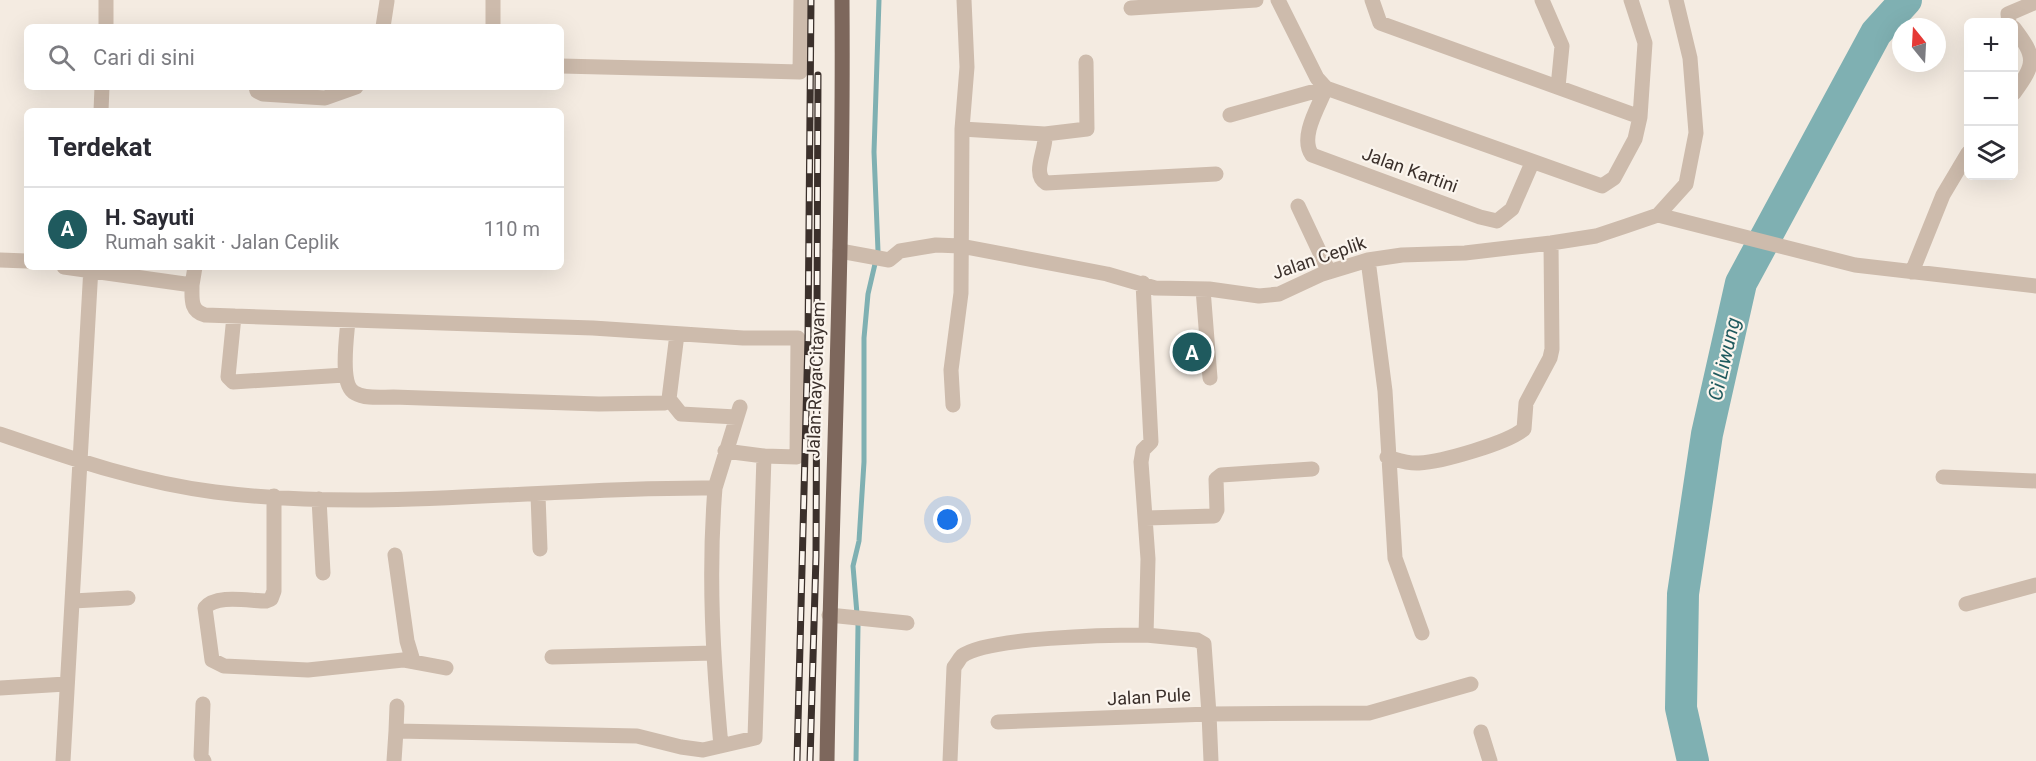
<!DOCTYPE html>
<html lang="id">
<head>
<meta charset="utf-8">
<style>
	:root { --surface:#fff; --page:#f7f7f7; --text:#2b2b33; --muted:#7c7c81; --line:#e1e1e2; --accent:#1f5a5e }
	body { margin:0; font-family:Roboto,sans-serif; background:var(--page); color:var(--text) }
	.controls { position:absolute; right:18px; top:18px; display:grid; overflow:hidden; border-radius:9px; box-shadow:0 6px 24px #0002 }
	.controls button { width:54px; height:54px; display:grid; place-items:center; padding:0; border:0; border-bottom:2px solid var(--line); background:var(--surface); color:var(--text); font:30px sans-serif }
	.compass { position:absolute; left:1892px; top:18px; width:54px; height:54px; border-radius:50%; background:var(--surface); box-shadow:0 6px 24px #0002; rotate:342deg }
	.you { position:absolute; left:948px; top:520px; width:21px; height:21px; margin:-15px; border:4px solid #fff; border-radius:50%; background:#1a73e8; box-shadow:0 0 0 9px #1a73e833 }
	.badge { display:grid; place-items:center; width:39px; height:39px; border-radius:50%; background:var(--accent); color:#fff; font-size:20px; font-weight:700 }
	.pin { position:absolute; translate:-50% -50%; border:3px solid #fff; box-shadow:0 2px 6px #0006 }
	.list { margin:0; padding:0; list-style:none }
	h2 { display:flex; justify-content:space-between; align-items:center; height:78px; margin:0; padding:0 24px; font-size:26px }
	h2 small { font-size:20px; font-weight:400; color:var(--muted) }
	.list li { display:grid; grid-template-columns:39px 1fr auto; gap:18px; align-items:center; box-sizing:border-box; height:84px; padding:0 24px; border-top:2px solid var(--line) }
	.list b { display:block; font-size:22px; white-space:nowrap }
	.list p { margin:0; font-size:20px; white-space:nowrap; color:var(--muted) }
	.list em { font-size:20px; font-style:normal; color:var(--muted) }
	.icon { flex:none; width:33px; height:33px; fill:none; stroke:currentColor; stroke-width:2; stroke-linecap:round; stroke-linejoin:round }
	.map { position:relative; flex:none; width:2036px; height:761px; overflow:hidden }
	.search { position:absolute; background:var(--surface); box-shadow:0 6px 24px #0002; left:24px; top:24px; width:540px; height:66px; display:flex; align-items:center; gap:15px; box-sizing:border-box; padding:0 21px; border-radius:9px; color:var(--muted); font-size:22px }
	.panel { position:absolute; background:var(--surface); box-shadow:0 6px 24px #0002; left:24px; top:108px; width:540px; height:162px; border-radius:9px }
	.map>svg:first-child { display:block }
	.lines { fill:none; stroke-linecap:round; stroke-linejoin:round }
	.stream { stroke:#7fb0b2; stroke-width:5 }
	.river { stroke:#7fb0b2; stroke-width:32 }
	.minor { stroke:#cdbbac; stroke-width:15 }
	.primary { stroke:#7d675c; stroke-width:15 }
	.rail-casing { stroke:#3b302b; stroke-width:7 }
	.rail { stroke:#fbf5ee; stroke-width:4.5; stroke-dasharray:14; stroke-linecap:butt }
	.labels { text-anchor:middle; stroke-width:4.5; stroke-linejoin:round; paint-order:stroke }
	.street-label { font-size:18px; fill:#3b302b; stroke:#fbf5ee }
	.water-label { font-size:20px; font-style:italic; fill:#1f5a5e; stroke:#fbf5ee }
</style>
</head>
<body>
<div class="map">
<svg width="2036" height="761" viewBox="0 0 2036 761">
	<rect width="100%" height="100%" fill="#f4ebe1"/>
	<g class="lines">
		<path class="stream" d="M 856,761 L 858,626 L 853,566 L 859,541 L 864,462 L 864,338 L 868,294 L 878,251 L 874,152 L 879,0"/>
		<path class="river" d="M 1693,761 L 1681,708 L 1683,594 L 1707,434 L 1741,283 L 1876,33 L 1906,0"/>
		<path class="minor" d="M 493,0 L 493,27
			M 1278,0 L 1317,78 L 1326,88 L 1602,186 L 1614,178 L 1635,139 L 1640,117 L 1645,43 L 1631,0
			M 1372,0 L 1380,23 L 1640,117
			M 1542,0 L 1562,46 L 1558,87
			M 1131,8 L 1256,0
			M 2009,22 L 2008,14 L 2036,2
			M 106,27 L 106,0
			M 383,27 L 387,1
			M 2014,28 C 2036,57 2036,63 2014,93
			M 561,66 L 800,72 L 801,0
			M 256,87 L 257,91 L 263,94 L 325,98 L 356,87
			M 1326,88 C 1319,106 1299,137 1312,155 L 1480,217 L 1497,221 L 1512,209 L 1532,163
			M 101,111 L 102,87
			M 1230,115 L 1326,88
			M 962,129 L 1045,134 C 1047,149 1031,174 1046,183 L 1216,174
			M 1045,134 L 1087,129 L 1086,62
			M 1298,206 L 1329,272
			M 1658,215 L 1855,265 L 2036,286
			M 840,251 L 889,260 L 900,251 L 936,245 L 961,246 L 1107,274 L 1155,288 L 1209,289 L 1259,296 L 1279,294 L 1322,274 L 1368,260 L 1402,255 L 1465,253 L 1551,243 L 1596,236 L 1626,226 L 1658,215 L 1686,184 L 1696,133 L 1690,58 L 1676,0
			M 0,260 L 27,261
			M 1368,260 L 1385,391 L 1395,558 L 1422,633
			M 64,267 L 192,285 C 192,299 190,311 205,315 L 593,328 L 743,338 L 798,338 L 797,457 L 764,456
			M 1912,272 L 1943,195 L 1968,153
			M 1143,283 L 1151,442 L 1143,450 L 1141,462 L 1148,559 L 1146,635 L 1197,640 L 1204,644 L 1209,714 L 1369,713 L 1471,684
			M 192,285 L 195,267
			M 1203,289 L 1210,378
			M 234,316 L 228,377 L 233,382 L 345,375
			M 348,320 C 347,336 339,385 355,393 C 365,399 381,397 393,397 L 599,404 L 665,403 L 669,399 L 677,334
			M 669,399 L 681,414 L 736,417
			M 953,405 L 951,370 L 961,293 L 962,129 L 967,67 L 964,0
			M 0,434 C 73,459 138,482 215,492 C 381,513 549,486 715,488 L 740,407
			M 1387,457 C 1398,460 1408,464 1419,463 C 1441,462 1508,443 1524,429 L 1526,403 L 1550,358 L 1552,349 L 1551,243
			M 1943,477 L 2036,481
			M 715,488 C 708,575 713,659 721,746
			M 538,495 L 540,549
			M 274,496 L 274,591 L 271,599 L 266,601 C 249,601 216,594 205,608 L 212,660 L 224,666 L 308,670 L 403,660 L 446,668
			M 319,499 L 323,573
			M 1146,518 L 1214,516 L 1217,510 L 1216,479 L 1221,475 L 1312,469
			M 395,555 L 407,641 L 413,661
			M 73,601 L 128,598
			M 1966,604 L 2036,585
			M 829,615 L 907,623
			M 552,657 L 714,653
			M 0,688 L 66,684
			M 203,704 L 201,756 L 204,761
			M 998,722 L 1209,714 L 1211,761
			M 396,731 L 397,706
			M 1481,732 L 1490,761
			M 63,761 L 91,267
			M 394,761 L 396,731 L 637,736 L 681,747 L 703,750 L 755,738 L 764,456 L 725,451
			M 950,761 L 954,667 C 957,664 959,659 962,656 C 987,637 1111,635 1146,635"/>
		<path class="primary" d="M 827,761 C 831,507 844,254 842,0"/>
		<defs>
			<path id="rail" d="M 797,761 L 808,338 L 811,0
				M 810,761 L 816,556 L 818,75"/>
		</defs>
		<use href="#rail" class="rail-casing"/>
		<use href="#rail" class="rail"/>
	</g>
	<g class="labels">
		<g class="street-label">
			<text transform="translate(1410 170) rotate(20)" y="6">Jalan Kartini</text>
			<text transform="translate(1319 258) rotate(-19)" y="6">Jalan Ceplik</text>
			<text transform="translate(816 380) rotate(-88)" y="6">Jalan Raya Citayam</text>
			<text transform="translate(1149 697) rotate(-3)" y="6">Jalan Pule</text>
		</g>
		<g class="water-label">
			<text transform="translate(1724 359) rotate(-77)" y="7">Ci Liwung</text>
		</g>
	</g>
</svg>
<div class="controls">
<button>+</button>
<button>−</button>
<button><svg class="icon" aria-label="layers" viewBox="0 0 24 24"><path d="M12 4l9 5-9 5-9-5zM3 14l9 5 9-5"/></svg></button>
</div>
<svg class="compass" viewBox="-18 -18 36 36"><path d="M0-13l5 13h-10z" fill="#e53935"/><path d="M0 13l5-13h-10z" fill="#7c7c81"/></svg>
<div class="you"></div>
<div class="pin badge" style="left:1192px;top:352px">A</div>
<div class="search"><svg class="icon" aria-label="search" viewBox="0 0 24 24"><circle cx="10" cy="10" r="6"/><path d="M15 15l6 6"/></svg>Cari di sini</div>
<section class="panel">
<h2>Terdekat<small></small></h2>
<ul class="list">
<li><span class="badge">A</span><div><b>H. Sayuti</b><p>Rumah sakit · Jalan Ceplik</p></div><em>110 m</em></li>
</ul>
</section>
</div>
</body>
</html>
